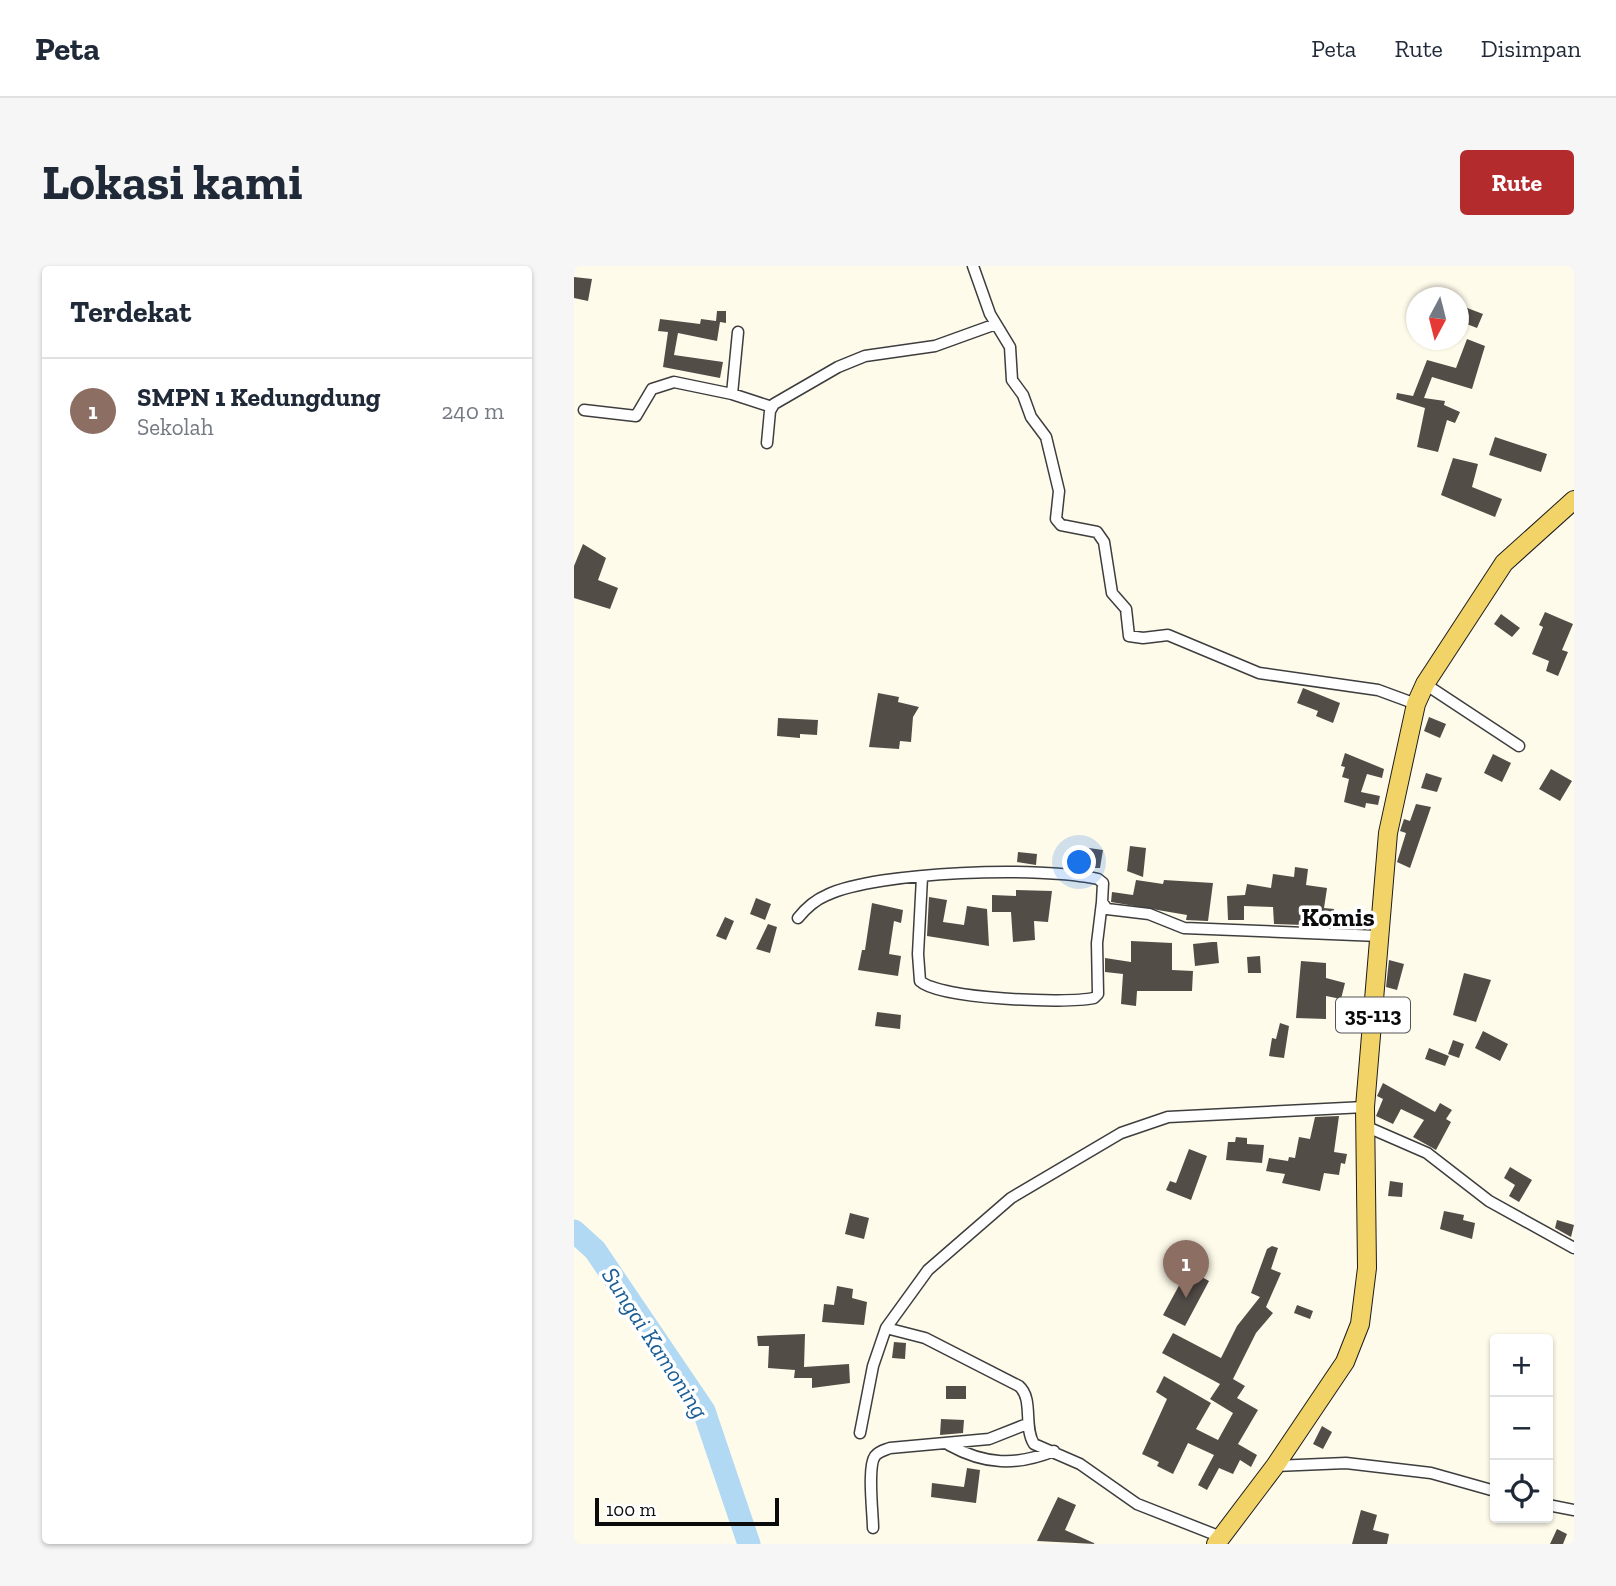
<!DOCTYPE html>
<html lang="id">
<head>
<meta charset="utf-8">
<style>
	:root { --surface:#fff; --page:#f6f6f7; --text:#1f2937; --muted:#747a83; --line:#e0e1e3; --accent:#b42b2e }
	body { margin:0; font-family:"Zilla Slab",serif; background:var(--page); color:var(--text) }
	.controls { position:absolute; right:21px; bottom:21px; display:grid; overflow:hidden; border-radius:7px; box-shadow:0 2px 5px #0004 }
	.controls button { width:63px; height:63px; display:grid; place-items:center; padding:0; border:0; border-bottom:2px solid var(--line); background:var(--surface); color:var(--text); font:35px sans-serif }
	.compass { position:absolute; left:832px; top:21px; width:63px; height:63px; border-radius:50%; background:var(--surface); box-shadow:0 2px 5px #0004; rotate:187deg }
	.scale { position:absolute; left:21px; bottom:18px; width:184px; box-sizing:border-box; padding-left:7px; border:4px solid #0b0b0b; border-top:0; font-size:19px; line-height:24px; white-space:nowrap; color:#0b0b0b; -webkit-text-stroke:5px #fff; paint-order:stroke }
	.you { position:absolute; left:506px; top:597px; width:24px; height:24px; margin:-18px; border:5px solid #fff; border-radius:50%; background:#1a73e8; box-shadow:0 0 0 10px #1a73e833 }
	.badge { display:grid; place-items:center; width:46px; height:46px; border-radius:50%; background:var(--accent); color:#fff; font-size:23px; font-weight:700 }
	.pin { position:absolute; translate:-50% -58px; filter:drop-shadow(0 2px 4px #0008) }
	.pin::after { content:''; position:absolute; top:37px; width:24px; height:21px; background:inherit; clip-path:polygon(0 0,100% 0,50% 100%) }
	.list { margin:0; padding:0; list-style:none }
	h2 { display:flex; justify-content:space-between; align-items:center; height:91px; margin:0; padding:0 28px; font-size:30px }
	h2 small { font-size:23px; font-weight:400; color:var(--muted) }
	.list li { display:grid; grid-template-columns:46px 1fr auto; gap:21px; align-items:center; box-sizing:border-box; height:105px; padding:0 28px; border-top:2px solid var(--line) }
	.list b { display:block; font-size:26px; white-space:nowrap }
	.list p { margin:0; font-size:23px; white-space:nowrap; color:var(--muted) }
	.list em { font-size:23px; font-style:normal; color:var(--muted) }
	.icon { flex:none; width:38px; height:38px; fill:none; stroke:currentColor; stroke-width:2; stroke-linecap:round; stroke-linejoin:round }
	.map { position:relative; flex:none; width:1000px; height:1278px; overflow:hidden; border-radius:7px }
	header { display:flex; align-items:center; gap:42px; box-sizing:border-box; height:98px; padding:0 35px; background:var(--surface); border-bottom:2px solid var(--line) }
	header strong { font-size:33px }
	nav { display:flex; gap:38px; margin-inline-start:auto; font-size:24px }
	.intro { display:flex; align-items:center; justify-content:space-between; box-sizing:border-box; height:168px; padding:0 42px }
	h1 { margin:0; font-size:49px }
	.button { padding:18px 32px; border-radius:7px; background:var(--accent); color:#fff; font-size:24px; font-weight:700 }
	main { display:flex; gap:42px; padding:0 42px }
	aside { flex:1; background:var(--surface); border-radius:7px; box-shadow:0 2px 5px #0004 }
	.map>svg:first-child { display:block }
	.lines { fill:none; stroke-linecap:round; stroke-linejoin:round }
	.river { stroke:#b2d9f3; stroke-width:23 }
	.building { fill:#534d48 }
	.street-casing { stroke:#3e3e3e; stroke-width:13 }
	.primary-casing { stroke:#1c1c1c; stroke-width:20 }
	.street { stroke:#fff; stroke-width:10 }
	.primary { stroke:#f2d367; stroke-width:18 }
	.labels { text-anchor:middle; stroke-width:7; stroke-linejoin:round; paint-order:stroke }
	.shield { fill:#fff; stroke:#545454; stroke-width:2 }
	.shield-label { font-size:21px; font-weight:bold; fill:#0b0b0b }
	.water-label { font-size:24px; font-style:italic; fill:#1b5e96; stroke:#fff }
	.quarter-label { font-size:26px; font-weight:bold; fill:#0b0b0b; stroke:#fff }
</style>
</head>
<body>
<header>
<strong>Peta</strong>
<nav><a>Peta</a><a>Rute</a><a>Disimpan</a></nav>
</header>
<div class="intro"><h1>Lokasi kami</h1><a class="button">Rute</a></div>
<main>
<aside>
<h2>Terdekat<small></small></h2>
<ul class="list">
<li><span class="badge" style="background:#8d6e63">1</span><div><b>SMPN 1 Kedungdung</b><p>Sekolah</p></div><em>240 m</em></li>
</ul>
</aside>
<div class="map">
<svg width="1000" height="1278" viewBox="0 0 1000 1278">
	<rect width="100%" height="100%" fill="#fefbeb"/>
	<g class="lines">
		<path class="river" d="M 0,965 L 21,984 L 130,1145 L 175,1278"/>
	</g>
	<path class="building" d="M 0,11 L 18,13 L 14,35 L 0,32 Z
		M 888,40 L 909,48 L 903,62 L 885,55 Z
		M 143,45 L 152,45 L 152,57 L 146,56 L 143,75 L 104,67 L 100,89 L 149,96 L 146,112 L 89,101 L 94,66 L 84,65 L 86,53 L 126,58 L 127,53 L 142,55 Z
		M 893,73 L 911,80 L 898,123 L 858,111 L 850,132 L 871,135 L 870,139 L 886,146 L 881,157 L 873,154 L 864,186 L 843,181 L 851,142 L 822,133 L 823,127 L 839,130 L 853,94 L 882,102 Z
		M 921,171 L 973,188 L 967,206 L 915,189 Z
		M 879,192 L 904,198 L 898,221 L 928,233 L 921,251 L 867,229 Z
		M 9,278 L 32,292 L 24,314 L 44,322 L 36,343 L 0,332 L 0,300 Z
		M 971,346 L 999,358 L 988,384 L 994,386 L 984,410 L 972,405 L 975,395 L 958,388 L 969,361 L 965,359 Z
		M 927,348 L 946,362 L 938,371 L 920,358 Z
		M 729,422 L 766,437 L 759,457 L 742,450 L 744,445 L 723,437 Z
		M 304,427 L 325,431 L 324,436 L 345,441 L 339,451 L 337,476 L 326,475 L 325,483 L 295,481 Z
		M 855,451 L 872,458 L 866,472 L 850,465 Z
		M 204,452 L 244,454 L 243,469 L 226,468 L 226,472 L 203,470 Z
		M 771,487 L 810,503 L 808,512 L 793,508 L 787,526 L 806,530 L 804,539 L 792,537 L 791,542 L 770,536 L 775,513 L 768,511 L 771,501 L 767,500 Z
		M 919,488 L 937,497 L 928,516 L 910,507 Z
		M 977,503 L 998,515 L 986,535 L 965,523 Z
		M 852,507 L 868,512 L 863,526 L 847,522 Z
		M 842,538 L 857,541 L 836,602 L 823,596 L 832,567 L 826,565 L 830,553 L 836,555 Z
		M 556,580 L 572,582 L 569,611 L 553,605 Z
		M 508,581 L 529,584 L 526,602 L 505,602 Z
		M 444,586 L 463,588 L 462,599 L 443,596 Z
		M 721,601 L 734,603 L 732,619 L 753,622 L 750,642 L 760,643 L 758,660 L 700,658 L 699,641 L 670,640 L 670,654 L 654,654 L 653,630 L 671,629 L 673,618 L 697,622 L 699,608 L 720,611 Z
		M 562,614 L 589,618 L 590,614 L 639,617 L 634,655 L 612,654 L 613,649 L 537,636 L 538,626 L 559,629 Z
		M 442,624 L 478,625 L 474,656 L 460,655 L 461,674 L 439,676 L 437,646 L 418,646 L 418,629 L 442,630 Z
		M 355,631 L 373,634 L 369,656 L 390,659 L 393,640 L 413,643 L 415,680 L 353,670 Z
		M 182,632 L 197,638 L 191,654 L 176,648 Z
		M 298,637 L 329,644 L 327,657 L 320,655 L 315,688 L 327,690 L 324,710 L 284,704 L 288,684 L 291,684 Z
		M 151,651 L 160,655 L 152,674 L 142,670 Z
		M 194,658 L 203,661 L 196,687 L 182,683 Z
		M 557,675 L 598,677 L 598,704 L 619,705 L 618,725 L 563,725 L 562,740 L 547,738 L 549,708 L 531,706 L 531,692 L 557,696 Z
		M 638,676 L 643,676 L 645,697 L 621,700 L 619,678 Z
		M 686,690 L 687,707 L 674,707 L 673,691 Z
		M 815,694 L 830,698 L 823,724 L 812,721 Z
		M 727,695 L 752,697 L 752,712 L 771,717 L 767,733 L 752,730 L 752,753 L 722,752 Z
		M 890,707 L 917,714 L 902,756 L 879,749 Z
		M 303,746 L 327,749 L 326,763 L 301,760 Z
		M 706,757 L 715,760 L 710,792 L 695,790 L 698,772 L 702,773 Z
		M 909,765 L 934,778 L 926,795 L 901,782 Z
		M 879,774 L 890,778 L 885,792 L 874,788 Z
		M 855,782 L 875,790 L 871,800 L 851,793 Z
		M 809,817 L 861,846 L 866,837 L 878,844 L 872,853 L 877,856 L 862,884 L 839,871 L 850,854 L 827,843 L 819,858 L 802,850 L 809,833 L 803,830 Z
		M 765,850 L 760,886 L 773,888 L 771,898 L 767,897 L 765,909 L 750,907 L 746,925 L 708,917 L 711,908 L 692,905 L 695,892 L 714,895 L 715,891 L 721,892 L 725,871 L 736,873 L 741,851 Z
		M 662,871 L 673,872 L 673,878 L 690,879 L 688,897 L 652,894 L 654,876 L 661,876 Z
		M 615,883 L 633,890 L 617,934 L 592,924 L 596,915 L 602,917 Z
		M 936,901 L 958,914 L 945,936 L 935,930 L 941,919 L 930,912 Z
		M 816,915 L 829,917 L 828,931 L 814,930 Z
		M 870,945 L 890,949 L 889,954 L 901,957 L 898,973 L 866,963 Z
		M 276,947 L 295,952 L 290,973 L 271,968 Z
		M 983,954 L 1000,959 L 997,971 L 981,962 Z
		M 698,980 L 704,982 L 697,1003 L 707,1007 L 692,1041 L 699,1047 L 682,1067 L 659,1113 L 671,1120 L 663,1132 L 684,1144 L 664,1178 L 683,1189 L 677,1201 L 666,1194 L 659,1208 L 645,1202 L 633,1224 L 624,1219 L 640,1189 L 614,1177 L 599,1208 L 583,1200 L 585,1196 L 568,1188 L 593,1133 L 582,1126 L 590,1110 L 637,1137 L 622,1163 L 644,1174 L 659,1147 L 636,1133 L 646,1118 L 588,1087 L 599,1067 L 647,1092 L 663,1060 L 686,1031 L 677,1027 L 693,983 Z
		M 625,987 L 633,991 L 626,1010 L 635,1015 L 611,1060 L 589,1049 L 614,1003 L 618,1005 Z
		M 263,1020 L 279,1023 L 278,1032 L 293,1036 L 290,1059 L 248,1056 L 250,1038 L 260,1039 Z
		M 723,1039 L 739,1045 L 736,1053 L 720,1047 Z
		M 231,1068 L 230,1101 L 275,1098 L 276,1117 L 238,1122 L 238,1112 L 220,1112 L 221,1104 L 194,1102 L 195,1080 L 184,1080 L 183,1070 Z
		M 320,1076 L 332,1077 L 331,1093 L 318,1092 Z
		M 372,1120 L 392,1120 L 392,1133 L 372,1133 Z
		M 367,1153 L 390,1154 L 389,1167 L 366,1169 Z
		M 748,1160 L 758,1166 L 749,1183 L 739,1178 Z
		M 393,1202 L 406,1204 L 402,1237 L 357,1231 L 358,1217 L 390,1221 Z
		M 484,1231 L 502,1239 L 491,1264 L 522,1278 L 463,1275 Z
		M 787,1244 L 803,1249 L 799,1264 L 815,1268 L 813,1278 L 778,1278 Z
		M 983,1263 L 993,1268 L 989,1278 L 976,1278 Z"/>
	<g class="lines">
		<defs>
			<path id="street" d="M 399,0 L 416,48 L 436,81 L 438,114 L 449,129 L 457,151 L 472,171 L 485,225 L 482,253 L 487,259 L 523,266 L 530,276 L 538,327 L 552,343 L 555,370 L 569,372 L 594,369 L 685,407 L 804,424 L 842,438
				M 164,66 L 158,128 L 198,141
				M 10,144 L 62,150 L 78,123 L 100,116 L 158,128
				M 193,177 L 196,145 L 200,138 L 264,101 L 291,90 L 361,80 L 422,58
				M 851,418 L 945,480
				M 348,611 L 344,688 L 346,715 C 365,733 492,738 520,732 L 524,728 L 523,677 L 528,636
				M 224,652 C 232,642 241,634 253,629 C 304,605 469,600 524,613 L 529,617 L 528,636 L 533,643 L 575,648 L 610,662 L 805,670
				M 791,860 L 853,887 L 915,935 L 1000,982
				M 312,1062 L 351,1072 L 445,1120 C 460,1133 449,1161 460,1178 L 506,1198 L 563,1238 L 647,1271
				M 286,1167 L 299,1100 L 312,1062 L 354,1004 L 437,932 L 547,867 L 594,851 L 791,841
				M 375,1179 C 411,1199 442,1200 480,1185
				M 701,1200 L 772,1197 L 857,1207 L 921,1225
				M 974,1239 L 1000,1244
				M 299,1262 C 299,1247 293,1201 301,1190 C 305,1185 311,1184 316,1182 L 415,1173 L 453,1158"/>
			<path id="primary" d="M 642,1278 L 701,1200 L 771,1096 L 786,1058 L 793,1002 L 791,841 L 814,567 L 842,438 L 851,418 L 930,297 L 1000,234"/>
		</defs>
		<use href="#street" class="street-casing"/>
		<use href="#primary" class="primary-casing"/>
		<use href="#street" class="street"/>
		<use href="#primary" class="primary"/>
	</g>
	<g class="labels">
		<rect class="shield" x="762" y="731.5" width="74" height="35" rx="5"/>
		<g class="shield-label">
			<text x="799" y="756">35-113</text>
		</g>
		<g class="water-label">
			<text transform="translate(81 1077) rotate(57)" y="8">Sungai Kamoning</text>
		</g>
		<g class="quarter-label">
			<text x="764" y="660">Komis</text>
		</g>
	</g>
</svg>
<div class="controls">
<button>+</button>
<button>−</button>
<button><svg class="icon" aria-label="locate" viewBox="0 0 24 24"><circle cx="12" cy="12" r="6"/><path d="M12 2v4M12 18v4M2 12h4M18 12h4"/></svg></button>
</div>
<svg class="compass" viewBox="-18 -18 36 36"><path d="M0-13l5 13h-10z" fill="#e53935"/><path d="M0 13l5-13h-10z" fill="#747a83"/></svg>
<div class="scale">100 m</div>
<div class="you"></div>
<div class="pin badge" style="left:612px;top:1032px;background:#8d6e63">1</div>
</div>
</main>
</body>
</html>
